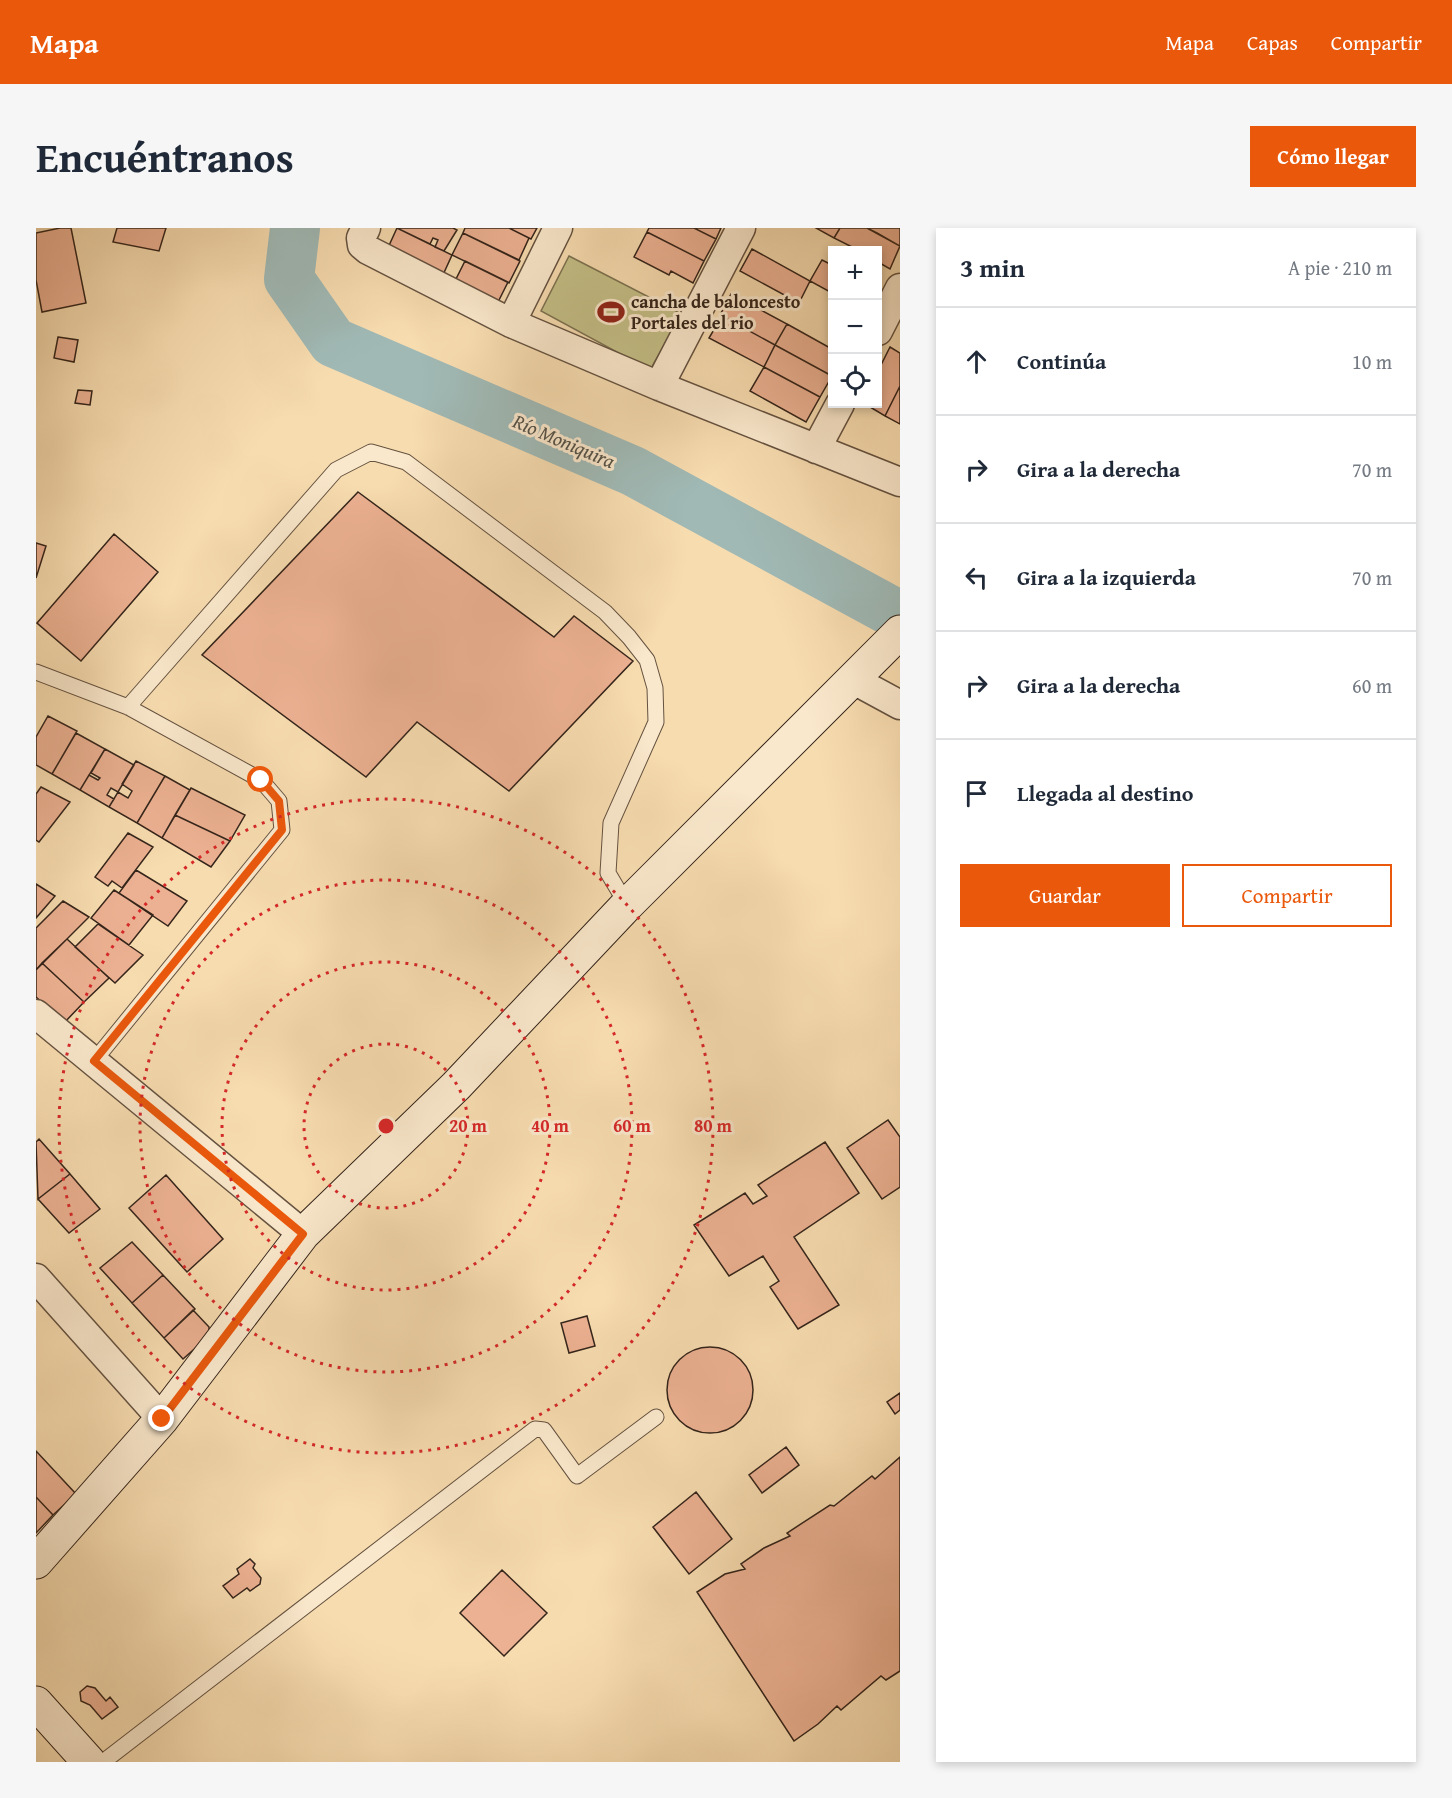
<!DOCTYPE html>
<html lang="es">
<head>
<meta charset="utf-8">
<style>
	:root { --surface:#fff; --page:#f6f6f7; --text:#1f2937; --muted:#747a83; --line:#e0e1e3; --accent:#ea580c }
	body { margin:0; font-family:"Gentium Book Plus",serif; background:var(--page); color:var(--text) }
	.controls { position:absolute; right:18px; top:18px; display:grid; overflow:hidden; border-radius:0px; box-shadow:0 3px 9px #0003 }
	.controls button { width:54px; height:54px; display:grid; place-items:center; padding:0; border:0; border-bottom:2px solid var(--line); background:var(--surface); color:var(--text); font:30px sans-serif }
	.stop { position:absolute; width:18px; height:18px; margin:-14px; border:4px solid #ea580c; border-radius:50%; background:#fff }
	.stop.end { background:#ea580c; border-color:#fff; box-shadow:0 2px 6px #0008 }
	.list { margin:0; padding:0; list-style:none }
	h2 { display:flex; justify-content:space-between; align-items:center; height:78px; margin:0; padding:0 24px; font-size:26px }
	h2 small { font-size:20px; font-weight:400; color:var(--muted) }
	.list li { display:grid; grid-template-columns:39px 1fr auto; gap:18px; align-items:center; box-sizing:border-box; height:108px; padding:0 24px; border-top:2px solid var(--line) }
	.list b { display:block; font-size:22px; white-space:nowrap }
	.list em { font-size:20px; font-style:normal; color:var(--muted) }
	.actions { display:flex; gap:12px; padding:18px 24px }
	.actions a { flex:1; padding:14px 0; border:2px solid var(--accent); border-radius:0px; text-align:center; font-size:21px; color:var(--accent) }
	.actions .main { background:var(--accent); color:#fff }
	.icon { flex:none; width:33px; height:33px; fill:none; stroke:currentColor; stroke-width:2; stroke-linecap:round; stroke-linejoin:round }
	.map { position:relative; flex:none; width:864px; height:1534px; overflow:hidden; border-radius:0px }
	header { display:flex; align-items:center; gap:36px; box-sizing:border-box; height:84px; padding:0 30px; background:var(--accent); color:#fff }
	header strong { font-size:28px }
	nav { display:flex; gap:33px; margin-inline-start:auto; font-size:21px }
	.intro { display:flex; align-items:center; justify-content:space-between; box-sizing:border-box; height:144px; padding:0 36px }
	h1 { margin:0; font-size:42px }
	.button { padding:15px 27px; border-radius:0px; background:var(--accent); color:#fff; font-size:21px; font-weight:700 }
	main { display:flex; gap:36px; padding:0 36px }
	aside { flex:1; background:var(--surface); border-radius:0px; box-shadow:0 3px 9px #0003 }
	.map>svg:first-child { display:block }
	.green { fill:#c4be86; stroke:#7c7150; stroke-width:1.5 }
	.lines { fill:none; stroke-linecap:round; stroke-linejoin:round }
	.river { stroke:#a0b9b5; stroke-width:50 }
	.building { fill:#ecb192; stroke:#34241a; stroke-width:1.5 }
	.service-casing { stroke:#655240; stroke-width:17 }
	.minor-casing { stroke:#655240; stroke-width:31 }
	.secondary-casing { stroke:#34241a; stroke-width:35 }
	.service { stroke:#fae8cc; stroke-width:15 }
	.minor { stroke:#fae8cc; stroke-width:28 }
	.secondary { stroke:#fae8cc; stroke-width:33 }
	.route { stroke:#ea580c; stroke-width:8 }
	.ring { fill:none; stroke:#d62828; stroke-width:3; stroke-dasharray:3 6 }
	.labels { text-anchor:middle; stroke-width:6; stroke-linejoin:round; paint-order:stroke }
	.poi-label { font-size:18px; font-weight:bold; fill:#34241a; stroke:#fae8cc; text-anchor:start }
	.water-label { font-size:20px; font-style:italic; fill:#545148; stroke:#fae8cc }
	.centre { fill:#d62828; stroke:#fae8cc; stroke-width:3 }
	.ring-label { font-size:18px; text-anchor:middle; font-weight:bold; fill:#d62828; stroke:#fae8cc; stroke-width:6; stroke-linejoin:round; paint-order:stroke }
</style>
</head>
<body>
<header>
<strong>Mapa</strong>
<nav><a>Mapa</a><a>Capas</a><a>Compartir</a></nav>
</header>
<div class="intro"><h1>Encuéntranos</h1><a class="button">Cómo llegar</a></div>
<main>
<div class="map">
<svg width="864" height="1534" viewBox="0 0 864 1534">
	<rect width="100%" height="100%" fill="#f7dcb0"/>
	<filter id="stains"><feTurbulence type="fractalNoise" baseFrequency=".00333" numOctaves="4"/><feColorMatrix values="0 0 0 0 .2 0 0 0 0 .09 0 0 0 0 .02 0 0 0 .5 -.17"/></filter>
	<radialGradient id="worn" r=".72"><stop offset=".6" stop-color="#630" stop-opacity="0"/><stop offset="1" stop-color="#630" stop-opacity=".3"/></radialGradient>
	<path class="green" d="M 533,28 L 646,86 L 614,142 L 505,83 Z"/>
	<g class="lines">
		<path class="river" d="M 259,0 L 253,51 L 297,114 L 597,243 L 864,388"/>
	</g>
	<path class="building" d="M 24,0 L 35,0 L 50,75 L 6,84 L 0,52 L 0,5 Z
		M 81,0 L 130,0 L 123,23 L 77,14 Z
		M 361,0 L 416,27 L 406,49 L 351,22 Z
		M 361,0 L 417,0 L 421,2 L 408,23 L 399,19 L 402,12 L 397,10 L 394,16 Z
		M 429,0 L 473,0 L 493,10 L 483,32 L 427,5 Z
		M 473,0 L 501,0 L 495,11 Z
		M 613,0 L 658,0 L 680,11 L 668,33 L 611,4 Z
		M 658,0 L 685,0 L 680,11 Z
		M 780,0 L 804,0 L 798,10 Z
		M 804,0 L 831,0 L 864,18 L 854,41 L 842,34 L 842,22 L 822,22 L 798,10 Z
		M 831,0 L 864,0 L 864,18 L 841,5 Z
		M 611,4 L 668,33 L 657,55 L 635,43 L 633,47 L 598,29 Z
		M 427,5 L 484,33 L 473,55 L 416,27 Z
		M 716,21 L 774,53 L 763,75 L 704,43 Z
		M 786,32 L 796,37 L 796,65 L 774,53 Z
		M 429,33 L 472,54 L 461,76 L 418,55 Z
		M 695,66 L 751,96 L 739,117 L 684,87 Z
		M 686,88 L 739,117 L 728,139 L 673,110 Z
		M 751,96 L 796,121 L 796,148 L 739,117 Z
		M 22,109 L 42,112 L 38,134 L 18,130 Z
		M 739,117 L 796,148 L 784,169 L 728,139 Z
		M 854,119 L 864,125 L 864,158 L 849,188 L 829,176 L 842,176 L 842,143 Z
		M 728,139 L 784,169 L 770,194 L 714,163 Z
		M 864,158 L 864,196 L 849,188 Z
		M 42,162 L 56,163 L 54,177 L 39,175 Z
		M 322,264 L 518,409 L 538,388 L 597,433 L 473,563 L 381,494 L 330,549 L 166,427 Z
		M 78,306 L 122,344 L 45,433 L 1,395 Z
		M 0,315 L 10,318 L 0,350 Z
		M 12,488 L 41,503 L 16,546 L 0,537 L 0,509 Z
		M 40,505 L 69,521 L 44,562 L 16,546 Z
		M 69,521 L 98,537 L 82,564 L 75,560 L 71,567 L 78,571 L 73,579 L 44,562 L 53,547 L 62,552 L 64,550 L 55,545 Z
		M 100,533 L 129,548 L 101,595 L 73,579 L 82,564 L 92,570 L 96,563 L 86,556 Z
		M 129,548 L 154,562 L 126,610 L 101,595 Z
		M 5,559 L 34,574 L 3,614 L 0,612 L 0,566 Z
		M 155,560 L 209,587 L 194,613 L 139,587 Z
		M 139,587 L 194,613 L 175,639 L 126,610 Z
		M 92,605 L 117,619 L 86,660 L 76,653 L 72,658 L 59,649 Z
		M 100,642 L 151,673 L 132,698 L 83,665 Z
		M 0,656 L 19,668 L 0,690 Z
		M 78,662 L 117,687 L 93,717 L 55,690 Z
		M 27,673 L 53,689 L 0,742 L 0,700 Z
		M 62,696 L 107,727 L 79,755 L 39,719 Z
		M 31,711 L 73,750 L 48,774 L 6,735 Z
		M 6,735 L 48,774 L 28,795 L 0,769 L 0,742 Z
		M 852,892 L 864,909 L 864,959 L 846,971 L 811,920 Z
		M 3,911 L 34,946 L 2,971 L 0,914 Z
		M 789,914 L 823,965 L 758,1009 L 803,1077 L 762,1101 L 734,1059 L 743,1053 L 727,1028 L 693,1048 L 658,997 L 709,965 L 717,976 L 731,968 L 722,957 Z
		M 34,946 L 64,981 L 33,1005 L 2,971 Z
		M 130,947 L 187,1011 L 151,1044 L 93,980 Z
		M 96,1014 L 127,1047 L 96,1075 L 64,1040 Z
		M 127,1047 L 159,1081 L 128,1110 L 96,1075 Z
		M 157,1082 L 173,1099 L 173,1108 L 147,1131 L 128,1110 Z
		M 551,1088 L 559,1118 L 533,1125 L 525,1095 Z
		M631 1162a43 43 0 1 1 86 0a43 43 0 1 1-86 0Z
		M 864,1165 L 864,1182 L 859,1186 L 851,1174 Z
		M 750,1219 L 763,1237 L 726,1265 L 713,1247 Z
		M 0,1223 L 40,1266 L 17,1287 L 0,1269 Z
		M 864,1229 L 864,1443 L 850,1452 L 845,1448 L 805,1482 L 801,1478 L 782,1496 L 758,1513 L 661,1364 L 689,1346 L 709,1341 L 705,1336 L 728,1320 L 754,1308 L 751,1305 L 794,1277 L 798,1278 L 836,1248 L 839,1251 Z
		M 660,1264 L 696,1311 L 653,1346 L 617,1299 Z
		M 0,1269 L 17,1287 L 0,1305 Z
		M 214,1331 L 219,1336 L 217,1340 L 225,1350 L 224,1356 L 214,1363 L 211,1360 L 197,1370 L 187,1358 L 203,1346 L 201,1341 Z
		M 466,1342 L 511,1385 L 468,1428 L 424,1385 Z
		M 51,1458 L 59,1460 L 70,1473 L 74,1469 L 82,1479 L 66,1491 L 54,1477 L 45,1473 L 44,1464 Z"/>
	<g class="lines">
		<defs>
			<path id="service" d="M 0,444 L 92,479 L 225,552 L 243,573 L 246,602 L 58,833
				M 92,479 L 300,242 L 335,224 L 370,234 L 569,384 L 593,409 L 611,432 L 619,460 L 620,494 L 575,595 L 572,645 L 591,677
				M 67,1534 L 499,1201 L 508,1202 L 541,1248 L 620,1189"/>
			<path id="minor" d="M 330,0 L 325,10 L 326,17 L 332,22 L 475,95 L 623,158 L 864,254
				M 475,95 L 522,0
				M 842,103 L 864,60
				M 623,158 L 705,0
				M 780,221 L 804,176
				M 816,451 L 864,477
				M 0,786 L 267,1006
				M 0,1050 L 126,1191"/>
			<path id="secondary" d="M 0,1334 L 126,1191 L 267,1006 L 420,858 L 591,677 L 864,404
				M 0,1475 L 53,1534"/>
		</defs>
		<use href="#service" class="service-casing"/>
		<use href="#minor" class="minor-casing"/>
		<use href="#secondary" class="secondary-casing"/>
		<use href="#service" class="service"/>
		<use href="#minor" class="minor"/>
		<use href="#secondary" class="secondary"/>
	</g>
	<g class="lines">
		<path class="route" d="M 126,1191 L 267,1006 L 58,833 L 246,602 L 243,573 L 225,552"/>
	</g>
	<g class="ring">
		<circle cx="350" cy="898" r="82"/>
		<circle cx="350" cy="898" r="164"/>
		<circle cx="350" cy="898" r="246"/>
		<circle cx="350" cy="898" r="327"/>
	</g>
	<defs>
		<symbol id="stadium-bare" viewBox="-9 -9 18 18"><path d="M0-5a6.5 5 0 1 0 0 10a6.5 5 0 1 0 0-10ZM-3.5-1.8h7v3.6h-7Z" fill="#8f2418" stroke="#fae8cc" stroke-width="2.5" paint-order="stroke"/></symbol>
	</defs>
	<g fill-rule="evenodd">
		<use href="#stadium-bare" x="556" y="65" width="38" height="38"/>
	</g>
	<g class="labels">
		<g class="poi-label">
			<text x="595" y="80">cancha de baloncesto<tspan x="595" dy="21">Portales del rio</tspan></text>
		</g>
		<g class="water-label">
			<text transform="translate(528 213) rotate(23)" y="7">Río Moniquira</text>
		</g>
	</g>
	<circle cx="350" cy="898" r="9" class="centre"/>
	<g class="ring-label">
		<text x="432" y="904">20 m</text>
		<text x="514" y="904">40 m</text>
		<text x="596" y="904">60 m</text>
		<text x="677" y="904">80 m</text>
	</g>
	<rect width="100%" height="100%" filter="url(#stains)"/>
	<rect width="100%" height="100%" fill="url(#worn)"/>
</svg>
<div class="controls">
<button>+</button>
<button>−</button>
<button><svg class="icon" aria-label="locate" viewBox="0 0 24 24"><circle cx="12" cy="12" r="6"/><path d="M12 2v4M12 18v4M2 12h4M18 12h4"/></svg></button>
</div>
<div class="stop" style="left:225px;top:552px"></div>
<div class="stop end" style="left:126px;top:1191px"></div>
</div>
<aside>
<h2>3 min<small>A pie · 210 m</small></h2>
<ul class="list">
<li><svg class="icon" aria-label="ahead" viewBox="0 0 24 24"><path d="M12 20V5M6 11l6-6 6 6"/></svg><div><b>Continúa</b></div><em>10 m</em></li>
<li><svg class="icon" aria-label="right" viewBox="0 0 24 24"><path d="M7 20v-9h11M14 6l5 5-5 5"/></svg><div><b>Gira a la derecha</b></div><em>70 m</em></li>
<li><svg class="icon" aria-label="left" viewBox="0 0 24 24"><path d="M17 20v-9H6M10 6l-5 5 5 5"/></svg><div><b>Gira a la izquierda</b></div><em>70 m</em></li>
<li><svg class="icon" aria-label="right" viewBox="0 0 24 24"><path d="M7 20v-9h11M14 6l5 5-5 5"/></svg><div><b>Gira a la derecha</b></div><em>60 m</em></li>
<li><svg class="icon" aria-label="arrive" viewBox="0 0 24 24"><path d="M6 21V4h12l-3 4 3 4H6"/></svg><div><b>Llegada al destino</b></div></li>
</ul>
<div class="actions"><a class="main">Guardar</a><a>Compartir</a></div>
</aside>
</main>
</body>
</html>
